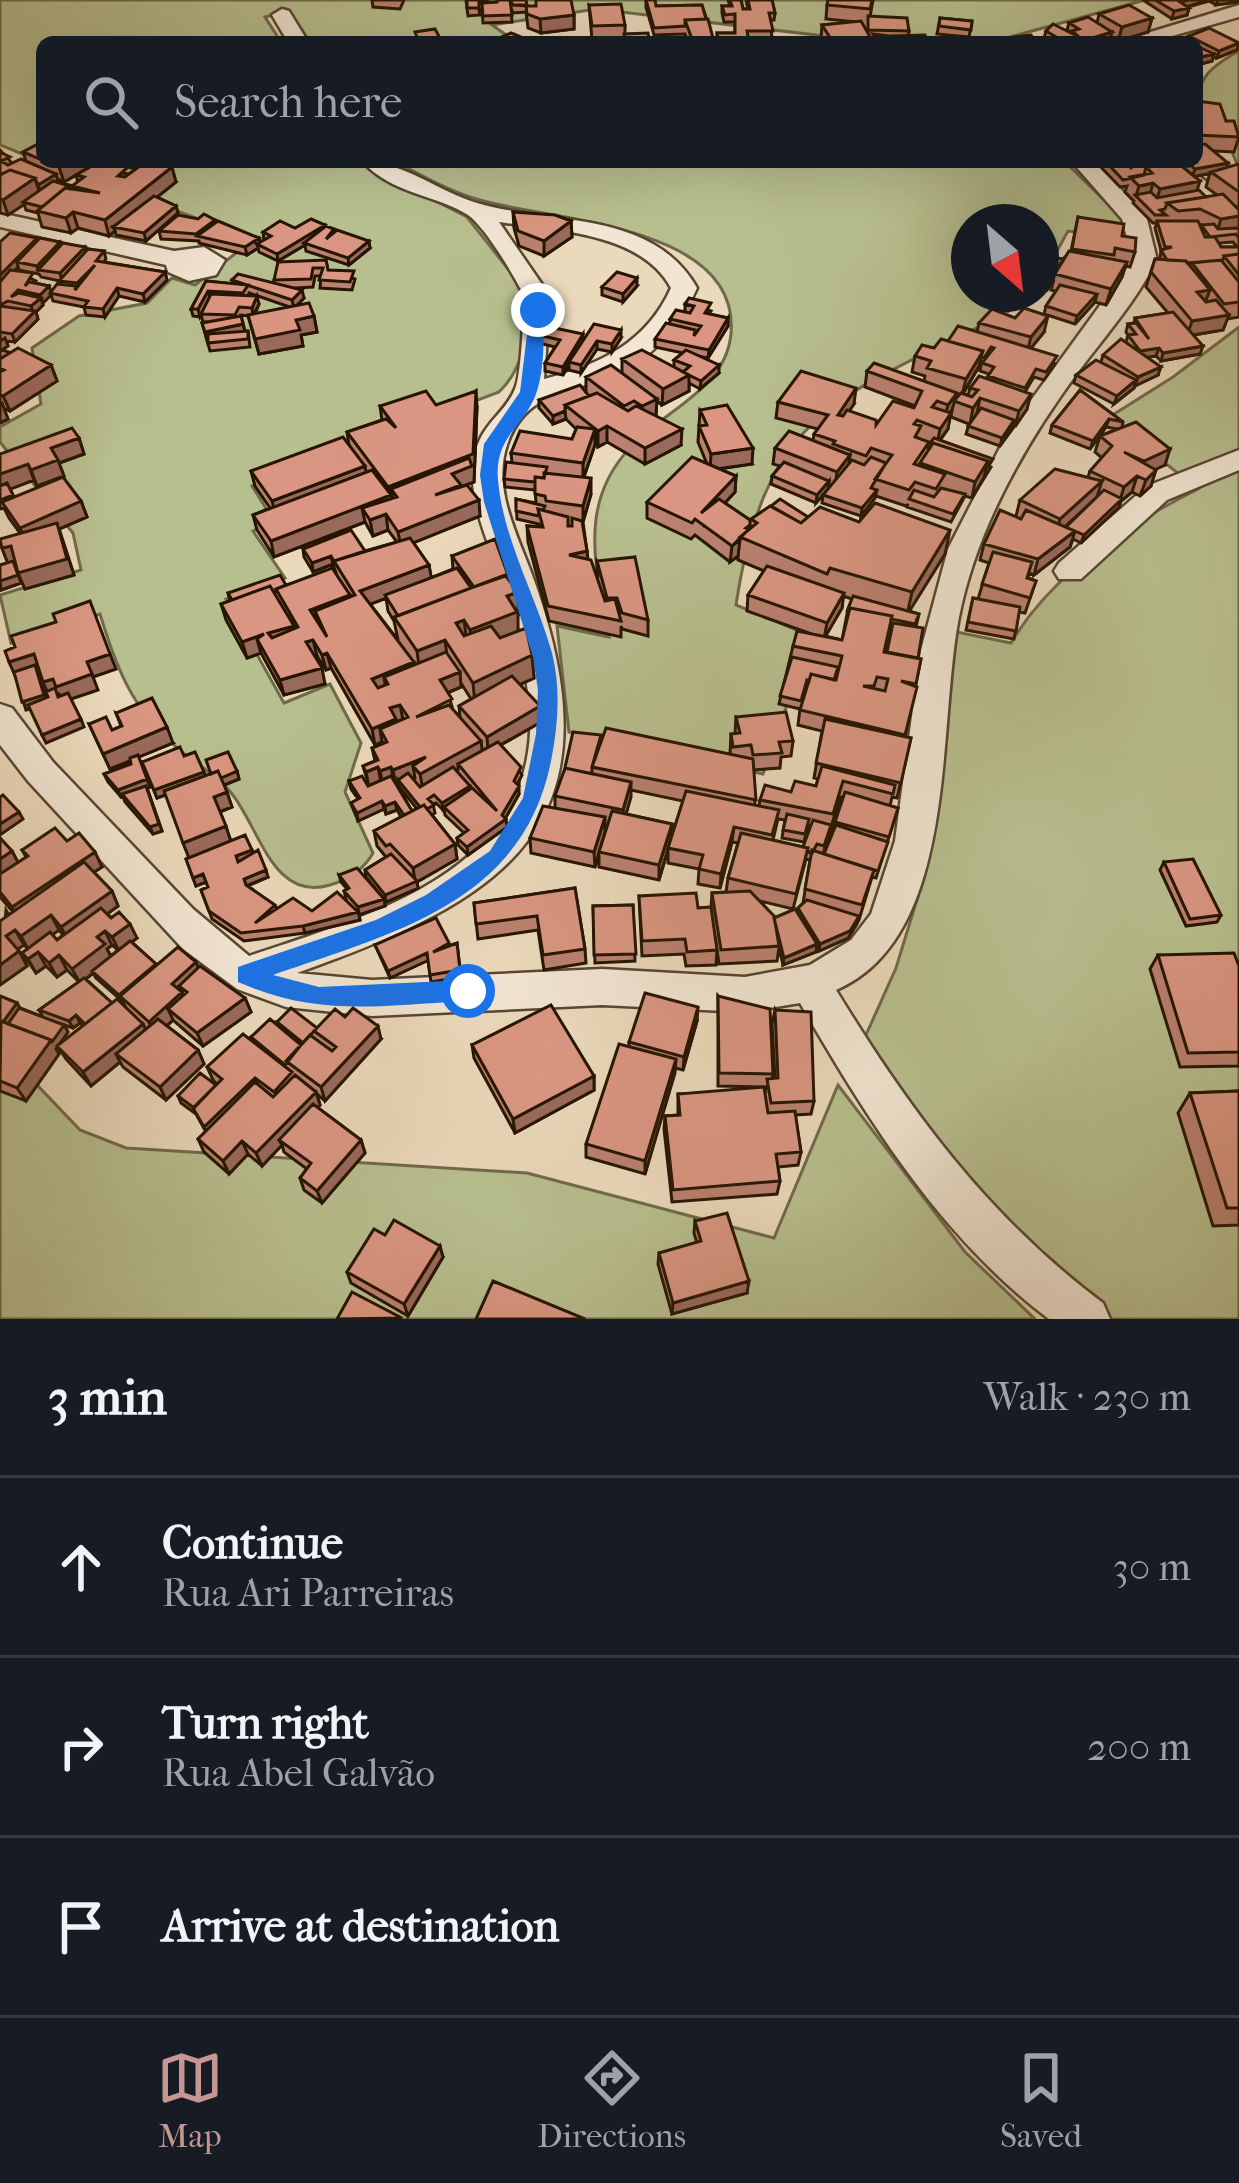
<!DOCTYPE html>
<html lang="en">
<head>
<meta charset="utf-8">
<style>
	:root { --surface:#171b24; --page:#20242c; --text:#f1f3f6; --muted:#9ea1a6; --line:#363941; --accent:#c59692 }
	body { margin:0; font-family:"IM FELL French Canon",serif; background:var(--page); color:var(--text) }
	.compass { position:absolute; left:951px; top:204px; width:108px; height:108px; border-radius:50%; background:var(--surface); box-shadow:0 12px 48px #0002; rotate:152deg }
	.stop { position:absolute; width:36px; height:36px; margin:-27px; border:9px solid #1a73e8; border-radius:50%; background:#fff }
	.stop.end { background:#1a73e8; border-color:#fff; box-shadow:0 3px 12px #0008 }
	.list { margin:0; padding:0; list-style:none }
	h2 { display:flex; justify-content:space-between; align-items:center; height:156px; margin:0; padding:0 48px; font-size:51px }
	h2 small { font-size:39px; font-weight:400; color:var(--muted) }
	.list li { display:grid; grid-template-columns:78px 1fr auto; gap:36px; align-items:center; box-sizing:border-box; height:180px; padding:0 48px; border-top:3px solid var(--line) }
	.list b { display:block; font-size:45px; white-space:nowrap }
	.list p { margin:0; font-size:39px; white-space:nowrap; color:var(--muted) }
	.list em { font-size:39px; font-style:normal; color:var(--muted) }
	.icon { flex:none; width:66px; height:66px; fill:none; stroke:currentColor; stroke-width:2; stroke-linecap:round; stroke-linejoin:round }
	.map { position:relative; flex:none; width:1239px; height:1319px; overflow:hidden }
	.search { position:absolute; background:var(--surface); box-shadow:0 12px 48px #0002; left:36px; right:36px; top:36px; height:132px; display:flex; align-items:center; gap:30px; box-sizing:border-box; padding:0 42px; border-radius:18px; color:var(--muted); font-size:45px }
	.sheet { height:696px; background:var(--surface) }
	nav { display:flex; justify-content:space-around; align-items:center; box-sizing:border-box; height:168px; border-top:3px solid var(--line); background:var(--surface); font-size:33px; color:var(--muted) }
	nav a { display:grid; justify-items:center; gap:6px }
	nav .on { color:var(--accent) }
	.map>svg:first-child { display:block }
	.green { fill:#b8bf8f; stroke:#6f6a49; stroke-width:3 }
	.lines { fill:none; stroke-linecap:round; stroke-linejoin:round }
	.street-casing { stroke:#574631; stroke-width:5 }
	.street { fill:#f2e6d3; fill-rule:evenodd }
	.wall { fill:#bb8170; stroke:#261503; stroke-width:3; fill-rule:evenodd }
	.shaded-wall { fill:#99695b; stroke:#261503; stroke-width:3 }
	.building { fill:#da9682; stroke:#261503; stroke-width:3; fill-rule:evenodd }
	.route { fill:#1a73e8 }
</style>
</head>
<body>
<div class="map">
<svg width="1239" height="1319" viewBox="0 0 1239 1319">
	<rect width="100%" height="100%" fill="#ebd9bb"/>
	<filter id="stains"><feTurbulence type="fractalNoise" baseFrequency=".00167" numOctaves="4"/><feColorMatrix values="0 0 0 0 .2 0 0 0 0 .09 0 0 0 0 .02 0 0 0 .5 -.17"/></filter>
	<radialGradient id="worn" r=".72"><stop offset=".6" stop-color="#630" stop-opacity="0"/><stop offset="1" stop-color="#630" stop-opacity=".3"/></radialGradient>
	<path class="green" d="M 0,0 L 1145,0 L 992,42 L 875,42 L 596,9 L 492,25 L 512,39 L 503,42 L 310,42 L 289,11 L 265,17 L 281,42 L 42,42 L 42,162 L 0,145 Z
		M 1239,51 L 1239,169 L 1224,132 L 1197,112 C 1197,77 1210,67 1239,51 Z
		M 42,162 L 360,162 L 467,217 L 527,293 C 525,331 528,364 499,392 L 252,486 L 274,521 L 253,531 L 285,578 L 226,599 L 284,703 L 330,684 L 361,743 L 345,792 L 373,853 C 365,868 348,880 330,885 C 273,902 260,829 232,794 C 217,775 194,763 176,747 C 132,709 116,667 100,614 L 11,643 L 0,595 L 81,570 L 73,533 L 0,442 L 0,427 L 41,404 L 32,348 L 79,316 L 147,303 L 172,278 L 195,285 L 254,239 Z
		M 397,162 L 1065,162 L 1127,222 L 1130,239 L 1068,231 L 1041,280 L 1041,222 L 969,222 L 969,294 L 1029,294 L 1011,310 C 848,397 767,400 736,605 L 811,636 L 763,774 L 569,732 L 557,626 L 609,637 C 602,598 591,559 596,519 C 610,415 723,413 731,334 C 741,224 551,221 480,200 C 451,192 423,177 397,162 Z
		M 1239,327 L 1239,1319 L 1108,1319 L 1054,1283 L 861,1046 L 896,968 L 927,867 L 952,631 L 1011,643 C 1051,575 1128,524 1198,489 L 1108,418 L 1173,377 Z
		M 0,1046 L 80,1130 L 126,1148 L 527,1173 L 774,1238 L 838,1085 L 965,1252 L 1035,1319 L 0,1319 Z"/>
	<g class="lines">
		<defs>
			<path id="street" d="M 1239,5 L 1239,17 L 1151,42 L 1118,42 Z
				M 282,9 L 289,11 L 308,42 L 288,42 L 272,15 Z
				M 363,162 C 405,162 437,191 477,203 C 552,225 653,210 697,288 C 680,326 656,355 618,373 C 574,393 527,390 508,442 C 490,489 520,539 535,583 C 620,826 509,898 297,973 L 372,980 L 602,969 L 745,977 L 810,965 L 851,940 L 871,914 L 895,841 L 921,650 L 948,549 L 1008,432 L 1133,260 L 1122,219 L 1072,162 L 1097,162 L 1147,219 L 1157,260 C 1136,301 1106,335 1078,372 C 1025,444 977,527 959,617 C 937,729 959,937 836,990 C 910,1111 989,1218 1103,1303 L 1110,1319 L 1049,1319 C 940,1237 868,1120 800,1003 L 745,1012 L 602,1005 L 372,1016 L 286,1007 L 237,989 L 183,949 L 28,781 L 0,745 L 0,704 L 12,708 L 53,762 L 193,909 L 249,956 C 354,920 509,881 528,752 C 536,704 521,654 510,608 C 499,562 470,516 473,468 C 476,424 503,418 515,389 C 521,377 526,300 521,290 C 512,272 484,226 468,215 C 437,195 392,194 363,162 ZM 499,222 C 555,231 641,232 671,288 C 647,342 600,365 544,379 L 550,296 Z
				M 1153,162 L 1180,162 L 1239,206 L 1239,224 Z
				M 0,213 L 174,251 L 204,247 L 225,260 L 216,275 L 189,281 L 168,272 L 166,265 L 0,227 Z
				M 1239,450 L 1239,470 L 1167,500 L 1081,579 L 1059,579 L 1054,571 L 1059,563 L 1147,486 Z"/>
		</defs>
		<use href="#street" class="street-casing"/>
		<use href="#street" class="street"/>
	</g>
	<path class="wall" d="M 372,0 L 404,0 L 400,9 L 373,7 Z
		M 466,0 L 527,6 L 574,15 L 574,29 L 541,33 L 528,28 L 526,12 L 513,13 L 511,8 L 512,22 L 483,23 L 482,10 L 479,10 L 480,15 L 468,16 Z
		M 646,0 L 656,6 L 702,5 L 714,42 L 669,42 L 669,39 L 686,38 L 685,34 L 654,35 L 646,7 Z
		M 728,0 L 741,0 L 743,9 L 748,9 L 746,0 L 772,0 L 775,13 L 774,20 L 770,20 L 772,38 L 749,39 L 749,42 L 717,42 L 717,33 L 735,33 L 735,22 L 724,22 L 722,13 L 722,6 L 730,6 Z
		M 873,0 L 870,17 L 909,31 L 908,35 L 927,42 L 823,42 L 821,39 L 822,25 L 856,22 L 826,19 L 827,5 Z
		M 1143,0 L 1239,0 L 1216,5 L 1209,1 L 1188,7 L 1189,8 L 1187,15 L 1172,19 Z
		M 589,5 L 625,25 L 625,34 L 650,42 L 624,42 L 624,39 L 592,40 Z
		M 1099,14 L 1152,18 L 1148,32 L 1118,41 L 1111,37 L 1110,39 L 1100,42 L 1050,42 L 1044,38 L 1046,31 L 1071,33 L 1067,30 L 1069,23 L 1097,23 Z
		M 940,18 L 972,21 L 969,37 L 937,34 Z
		M 1189,36 L 1239,43 L 1237,50 L 1217,58 L 1213,57 L 1212,61 L 1197,65 L 1197,42 L 1187,42 Z
		M 1197,101 L 1226,121 L 1239,137 L 1234,152 L 1214,151 L 1227,168 L 1239,164 L 1239,206 L 1236,207 L 1239,210 L 1239,317 L 1227,319 L 1223,330 L 1194,335 L 1200,354 L 1161,361 L 1156,356 L 1147,357 L 1158,375 L 1135,385 L 1134,388 L 1114,404 L 1074,383 L 1076,375 L 1101,362 L 1103,355 L 1126,342 L 1128,335 L 1126,332 L 1128,324 L 1134,323 L 1135,318 L 1168,313 L 1146,287 L 1155,259 L 1160,259 L 1161,250 L 1155,228 L 1157,223 L 1153,223 L 1133,203 L 1134,201 L 1125,192 L 1127,186 L 1120,187 L 1096,162 L 1168,162 L 1171,165 L 1178,164 L 1175,162 L 1197,162 ZM 1210,173 L 1206,187 L 1217,195 L 1206,197 L 1197,191 L 1194,177 ZM 1233,242 L 1237,247 L 1221,247 L 1219,243 Z
		M 42,142 L 42,162 L 98,162 L 64,182 L 58,179 L 58,182 L 73,186 L 78,182 L 76,175 L 143,162 L 176,182 L 157,197 L 176,206 L 178,213 L 146,241 L 116,235 L 115,231 L 109,236 L 78,228 L 71,233 L 42,227 L 38,213 L 26,210 L 24,204 L 8,215 L 0,213 L 0,150 L 12,163 L 26,161 L 23,152 ZM 128,167 L 136,169 L 129,174 L 121,173 Z
		M 513,212 L 571,221 L 572,237 L 544,256 L 519,246 L 514,228 Z
		M 1078,217 L 1122,236 L 1135,252 L 1130,267 L 1125,266 L 1122,277 L 1106,305 L 1095,302 L 1075,324 L 1044,314 L 1046,306 L 1056,291 L 1051,290 L 1054,279 L 1047,290 L 1041,289 L 1041,256 L 1063,259 L 1071,251 Z
		M 198,219 L 215,220 L 215,223 L 259,238 L 260,242 L 264,240 L 263,232 L 295,228 L 335,232 L 370,248 L 349,265 L 306,251 L 305,245 L 278,261 L 259,252 L 258,248 L 247,255 L 199,243 L 199,241 L 161,239 L 159,231 Z
		M 37,238 L 38,240 L 86,251 L 104,251 L 106,259 L 104,262 L 165,272 L 167,280 L 145,302 L 119,296 L 105,317 L 86,315 L 84,307 L 53,301 L 51,295 L 42,302 L 43,305 L 36,312 L 38,319 L 15,342 L 6,341 L 8,346 L 2,350 L 51,365 L 57,381 L 10,411 L 3,408 L 8,419 L 0,423 L 0,242 ZM 18,267 L 19,270 L 39,274 L 41,277 L 60,281 L 60,284 L 51,292 L 49,286 L 35,283 L 36,281 L 15,271 Z
		M 326,260 L 328,270 L 355,279 L 352,290 L 320,288 L 321,276 L 315,276 L 313,287 L 295,288 L 304,298 L 296,306 L 314,316 L 317,332 L 301,335 L 303,346 L 259,354 L 248,316 L 241,315 L 245,331 L 248,331 L 250,347 L 210,351 L 202,323 L 209,322 L 203,322 L 201,314 L 200,317 L 193,316 L 191,309 L 206,281 L 233,284 L 232,280 L 274,283 L 274,280 ZM 249,293 L 290,307 L 255,314 L 259,304 L 248,296 Z
		M 637,286 L 623,302 L 602,295 L 602,287 Z
		M 685,304 L 711,311 L 709,314 L 728,318 L 728,326 L 708,358 L 697,356 L 719,373 L 700,389 L 689,383 L 689,391 L 662,405 L 657,401 L 656,414 L 654,416 L 681,445 L 645,464 L 607,442 L 598,447 L 595,444 L 584,477 L 591,494 L 583,522 L 588,559 L 598,578 L 597,561 L 648,620 L 648,636 L 622,629 L 621,626 L 621,637 L 549,621 L 528,542 L 527,526 L 540,527 L 539,524 L 517,519 L 516,499 L 536,503 L 535,490 L 505,487 L 504,479 L 512,463 L 511,453 L 572,439 L 576,429 L 566,419 L 553,424 L 539,408 L 539,400 L 586,392 L 586,377 L 622,373 L 622,359 L 674,367 L 674,360 L 683,353 L 655,347 L 655,339 L 670,324 L 670,319 L 685,312 Z
		M 979,323 L 1044,332 L 1031,348 L 1055,364 L 1044,380 L 1034,377 L 1025,392 L 1027,409 L 1000,446 L 966,434 L 969,424 L 951,417 L 952,410 L 950,413 L 948,429 L 940,440 L 991,467 L 972,498 L 965,496 L 951,522 L 907,507 L 908,504 L 906,506 L 876,496 L 861,516 L 822,503 L 823,495 L 831,486 L 828,485 L 828,489 L 816,503 L 771,484 L 772,476 L 780,466 L 773,464 L 775,448 L 813,441 L 814,434 L 818,429 L 776,418 L 778,402 L 854,404 L 849,411 L 876,425 L 915,406 L 865,387 L 867,371 L 924,381 L 925,376 L 912,372 L 915,356 L 948,341 L 977,332 ZM 980,365 L 981,365 L 980,371 L 989,374 L 987,379 L 970,388 L 968,395 L 963,394 Z
		M 539,335 L 583,341 L 621,338 L 612,352 L 597,349 L 581,373 L 569,370 L 569,365 L 563,375 L 545,371 L 545,363 L 555,347 L 539,343 Z
		M 1080,390 L 1123,422 L 1122,427 L 1165,465 L 1155,469 L 1151,486 L 1140,496 L 1132,492 L 1121,501 L 1119,507 L 1081,543 L 1073,539 L 1070,547 L 1034,575 L 1029,573 L 1028,578 L 1036,581 L 1025,613 L 1019,612 L 1014,639 L 966,630 L 973,598 L 978,599 L 989,563 L 980,560 L 984,544 L 1016,516 L 1020,500 L 1088,477 L 1090,471 L 1102,458 L 1095,452 L 1100,436 L 1117,429 L 1106,427 L 1090,449 L 1050,433 L 1052,425 Z
		M 436,405 L 477,407 L 474,482 L 461,487 L 480,516 L 413,542 L 429,565 L 431,578 L 453,569 L 452,556 L 508,575 L 519,615 L 517,616 L 518,632 L 532,655 L 534,678 L 519,685 L 541,722 L 501,745 L 522,775 L 517,784 L 519,794 L 505,818 L 507,827 L 468,855 L 458,845 L 457,838 L 464,833 L 445,815 L 444,809 L 443,810 L 436,803 L 433,804 L 435,813 L 432,815 L 455,844 L 457,859 L 417,882 L 418,888 L 386,902 L 384,899 L 385,906 L 359,914 L 360,920 L 305,933 L 244,941 L 212,919 L 201,890 L 208,887 L 206,882 L 196,886 L 186,859 L 203,853 L 165,795 L 157,798 L 142,762 L 184,756 L 205,776 L 237,771 L 239,779 L 224,785 L 232,807 L 220,812 L 231,841 L 253,853 L 268,877 L 248,886 L 277,908 L 312,911 L 346,899 L 344,891 L 347,889 L 341,882 L 339,875 L 383,898 L 366,877 L 365,870 L 386,857 L 377,846 L 374,831 L 401,817 L 397,810 L 386,814 L 384,809 L 358,821 L 351,803 L 358,799 L 351,789 L 349,781 L 369,786 L 363,766 L 375,761 L 372,748 L 382,744 L 382,742 L 375,745 L 331,668 L 326,670 L 317,656 L 314,656 L 325,684 L 284,695 L 261,653 L 247,658 L 226,620 L 221,604 L 230,601 L 228,593 L 286,585 L 336,573 L 333,564 L 313,572 L 304,557 L 303,549 L 365,551 L 397,542 L 388,530 L 373,536 L 365,522 L 274,557 L 257,530 L 253,515 L 270,508 L 255,486 L 251,471 L 349,445 L 347,432 L 382,420 L 380,406 ZM 386,598 L 388,611 L 394,621 L 398,640 L 370,604 ZM 461,683 L 471,699 L 459,706 L 460,717 L 453,710 L 448,693 L 461,687 ZM 397,785 L 398,785 L 417,809 L 412,811 Z
		M 700,410 L 752,464 L 719,469 L 736,476 L 735,492 L 725,503 L 750,520 L 808,517 L 945,554 L 909,611 L 919,614 L 916,627 L 918,658 L 921,659 L 905,737 L 911,738 L 897,798 L 892,797 L 890,806 L 898,808 L 876,878 L 872,877 L 859,920 L 848,938 L 819,951 L 817,948 L 816,952 L 783,965 L 779,948 L 777,961 L 719,964 L 715,936 L 717,950 L 716,965 L 686,966 L 684,954 L 642,956 L 639,896 L 698,908 L 711,907 L 712,893 L 726,892 L 728,878 L 738,843 L 732,842 L 720,888 L 698,884 L 699,869 L 668,863 L 668,848 L 683,801 L 631,790 L 626,814 L 672,824 L 671,839 L 659,880 L 599,867 L 599,855 L 595,867 L 531,853 L 530,838 L 555,808 L 555,796 L 601,742 L 730,754 L 731,734 L 735,734 L 736,717 L 793,741 L 791,756 L 781,757 L 780,768 L 753,770 L 755,805 L 759,806 L 760,800 L 816,786 L 818,779 L 814,778 L 822,731 L 798,725 L 800,709 L 779,704 L 793,646 L 809,633 L 747,611 L 748,595 L 764,571 L 738,560 L 738,556 L 730,562 L 695,535 L 691,539 L 647,518 L 647,502 L 707,464 L 698,442 ZM 843,596 L 852,599 L 848,609 L 842,640 L 825,636 L 842,608 ZM 890,627 L 892,627 L 887,652 L 884,652 ZM 840,797 L 843,797 L 824,854 L 823,854 ZM 778,819 L 785,820 L 782,838 L 804,842 L 808,825 L 810,826 L 803,847 L 773,840 ZM 806,859 L 810,860 L 803,903 L 798,908 L 797,912 L 774,918 L 760,901 L 793,909 Z
		M 79,438 L 84,454 L 59,463 L 64,476 L 37,486 L 34,480 L 10,489 L 14,497 L 81,501 L 87,517 L 59,529 L 74,575 L 25,589 L 14,563 L 21,583 L 1,590 L 0,565 L 8,563 L 2,548 L 20,533 L 9,518 L 4,508 L 0,509 L 0,454 Z
		M 116,713 L 173,743 L 138,757 L 150,787 L 147,788 L 162,831 L 153,834 L 125,802 L 123,797 L 121,797 L 108,782 L 104,774 L 131,764 L 130,761 L 110,769 L 89,724 L 112,730 L 121,726 Z
		M 0,838 L 12,851 L 18,863 L 26,857 L 22,850 L 67,841 L 102,867 L 94,872 L 112,891 L 118,906 L 107,914 L 137,938 L 132,942 L 157,965 L 198,968 L 245,998 L 251,1012 L 203,1046 L 173,1020 L 167,1026 L 198,1050 L 204,1064 L 166,1100 L 123,1067 L 120,1062 L 91,1086 L 66,1059 L 58,1047 L 56,1049 L 59,1054 L 26,1101 L 0,1091 L 0,996 L 17,1003 L 20,1008 L 43,1017 L 39,1010 L 79,982 L 67,970 L 57,977 L 46,966 L 36,973 L 22,953 L 28,949 L 24,945 L 17,949 L 27,966 L 0,985 L 6,910 L 9,915 L 13,912 L 0,897 ZM 59,930 L 63,935 L 57,940 L 52,934 ZM 112,945 L 118,950 L 111,956 L 107,949 ZM 93,973 L 96,978 L 123,1002 L 126,1008 L 112,1003 L 86,979 ZM 80,1023 L 83,1026 L 60,1044 L 68,1032 L 64,1025 L 73,1028 Z
		M 1164,862 L 1221,915 L 1217,922 L 1186,926 L 1160,870 Z
		M 575,888 L 585,949 L 586,963 L 544,970 L 538,930 L 478,939 L 474,903 Z
		M 633,905 L 635,961 L 595,963 L 593,906 Z
		M 457,943 L 461,977 L 431,982 L 428,960 L 390,978 L 375,945 L 449,946 Z
		M 1158,955 L 1239,966 L 1239,1066 L 1180,1067 L 1150,969 Z
		M 718,996 L 773,1074 L 772,1079 L 775,1078 L 772,1024 L 775,1010 L 814,1101 L 811,1114 L 795,1115 L 801,1152 L 798,1165 L 778,1167 L 780,1181 L 777,1194 L 672,1202 L 664,1129 L 665,1116 L 678,1115 L 678,1094 L 765,1093 L 766,1087 L 718,1086 Z
		M 697,1021 L 683,1070 L 675,1068 L 645,1174 L 586,1157 L 586,1144 L 629,1047 L 629,1042 Z
		M 277,1022 L 381,1039 L 325,1101 L 317,1094 L 320,1105 L 318,1108 L 361,1140 L 365,1153 L 322,1203 L 304,1190 L 300,1178 L 307,1169 L 284,1152 L 282,1145 L 262,1166 L 248,1154 L 229,1174 L 204,1152 L 198,1139 L 206,1132 L 196,1114 L 181,1103 L 178,1096 L 217,1084 L 213,1080 L 207,1067 L 253,1042 L 251,1037 L 279,1027 Z
		M 472,1045 L 594,1076 L 594,1090 L 515,1133 L 474,1058 Z
		M 1239,1091 L 1239,1225 L 1213,1226 L 1178,1113 L 1190,1093 Z
		M 695,1221 L 747,1293 L 672,1314 L 658,1264 L 659,1253 L 697,1243 L 694,1233 Z
		M 385,1235 L 443,1257 L 408,1316 L 351,1283 L 347,1272 Z"/>
	<path class="shaded-wall" d="M 1188,0 L 1210,0 L 1178,9 L 1180,2 Z
		M 1218,0 L 1239,0 L 1239,2 L 1216,5 Z
		M 1189,8 L 1187,15 L 1172,19 L 1174,11 Z
		M 574,15 L 574,29 L 541,33 L 540,19 Z
		M 1152,18 L 1148,32 L 1118,41 L 1122,27 Z
		M 1112,32 L 1110,39 L 1100,42 L 1079,42 Z
		M 1239,43 L 1237,50 L 1217,58 L 1219,51 Z
		M 1214,54 L 1212,61 L 1197,65 L 1197,58 Z
		M 68,162 L 98,162 L 64,182 L 59,167 Z
		M 1228,163 L 1226,170 L 1192,177 L 1195,169 Z
		M 172,167 L 176,182 L 119,228 L 113,227 L 115,231 L 109,236 L 105,220 Z
		M 56,174 L 58,182 L 41,193 L 38,185 Z
		M 35,178 L 40,194 L 8,215 L 3,200 Z
		M 1200,181 L 1195,197 L 1155,205 L 1160,189 Z
		M 1153,183 L 1149,199 L 1136,196 L 1139,186 Z
		M 176,206 L 178,213 L 146,241 L 144,233 Z
		M 73,212 L 78,228 L 71,233 L 66,218 Z
		M 1239,216 L 1239,231 L 1216,235 L 1221,219 Z
		M 571,221 L 572,237 L 544,256 L 544,241 Z
		M 325,225 L 326,233 L 304,243 L 305,245 L 278,261 L 277,254 Z
		M 37,238 L 40,245 L 17,262 L 18,267 L 0,286 L 0,275 Z
		M 259,238 L 261,246 L 257,244 L 258,248 L 247,255 L 245,247 Z
		M 369,241 L 370,248 L 349,265 L 348,258 Z
		M 60,242 L 63,249 L 38,270 L 37,266 Z
		M 85,247 L 87,255 L 62,281 L 60,273 Z
		M 1127,262 L 1122,277 L 1106,305 L 1111,289 Z
		M 165,272 L 167,280 L 145,302 L 143,294 Z
		M 637,278 L 637,286 L 623,302 L 623,294 Z
		M 49,286 L 52,294 L 43,303 L 40,295 Z
		M 117,288 L 119,296 L 105,317 L 103,309 Z
		M 302,290 L 304,298 L 294,308 L 292,300 Z
		M 1210,290 L 1204,305 L 1197,292 Z
		M 208,291 L 210,298 L 200,317 L 198,309 Z
		M 1097,294 L 1095,302 L 1075,324 L 1077,316 Z
		M 257,296 L 259,304 L 253,316 L 252,308 Z
		M 41,298 L 43,305 L 36,312 L 38,319 L 15,342 L 12,334 L 33,313 L 31,306 Z
		M 1229,315 L 1223,330 L 1187,336 L 1192,321 Z
		M 314,316 L 317,332 L 301,335 L 303,346 L 259,354 L 255,339 L 296,320 Z
		M 1048,316 L 1044,332 L 1027,353 L 1031,337 Z
		M 728,318 L 728,326 L 708,358 L 709,350 Z
		M 243,324 L 245,332 L 207,340 L 205,332 Z
		M 621,330 L 621,338 L 612,352 L 612,344 Z
		M 583,334 L 583,342 L 569,362 L 563,375 L 563,367 Z
		M 5,338 L 8,346 L 0,351 L 0,341 Z
		M 597,341 L 597,349 L 581,373 L 581,365 Z
		M 1203,346 L 1200,354 L 1161,361 L 1163,353 Z
		M 1159,348 L 1156,356 L 1137,359 L 1140,351 Z
		M 983,351 L 979,366 L 962,395 L 966,379 Z
		M 51,365 L 57,381 L 10,411 L 3,396 Z
		M 719,365 L 719,373 L 700,389 L 701,381 Z
		M 1161,367 L 1158,375 L 1135,386 L 1138,377 Z
		M 689,375 L 689,391 L 662,405 L 663,389 Z
		M 1136,380 L 1134,388 L 1114,404 L 1117,396 Z
		M 856,388 L 854,404 L 835,431 L 838,415 Z
		M 476,391 L 477,407 L 474,482 L 461,487 L 397,497 L 391,489 L 393,502 L 362,508 L 365,522 L 274,557 L 271,541 L 390,495 L 388,487 Z
		M 957,393 L 952,410 L 944,420 L 948,405 Z
		M 1031,394 L 1027,409 L 1015,427 L 1019,411 Z
		M 980,398 L 977,413 L 970,424 L 973,408 Z
		M 657,399 L 656,414 L 642,422 L 642,406 Z
		M 2,403 L 8,419 L 0,423 L 0,404 Z
		M 565,411 L 566,419 L 553,424 L 553,416 Z
		M 951,413 L 948,429 L 937,444 L 940,429 Z
		M 1109,419 L 1106,427 L 1090,449 L 1093,441 Z
		M 1014,420 L 1012,428 L 1000,446 L 1002,438 Z
		M 607,426 L 607,442 L 598,447 L 598,431 Z
		M 595,429 L 595,445 L 583,479 L 583,463 Z
		M 682,429 L 681,445 L 645,464 L 645,448 Z
		M 79,438 L 84,454 L 59,463 L 64,476 L 37,486 L 31,470 L 51,448 Z
		M 753,448 L 752,464 L 710,470 L 711,454 Z
		M 1170,449 L 1165,465 L 1139,477 L 1144,461 Z
		M 850,455 L 848,471 L 835,487 L 837,472 Z
		M 988,461 L 984,477 L 972,498 L 975,482 Z
		M 28,464 L 34,480 L 0,493 L 0,474 Z
		M 365,466 L 368,482 L 276,517 L 272,501 Z
		M 1156,470 L 1151,486 L 1140,496 L 1146,480 Z
		M 736,476 L 735,492 L 704,525 L 701,513 Z
		M 1137,476 L 1132,492 L 1121,501 L 1119,507 L 1081,543 L 1084,535 L 1120,500 L 1124,487 Z
		M 591,478 L 591,494 L 583,522 L 583,506 Z
		M 829,481 L 828,489 L 816,503 L 817,495 Z
		M 1102,481 L 1097,497 L 1056,535 L 1060,519 Z
		M 877,490 L 875,498 L 861,516 L 862,508 Z
		M 479,500 L 480,516 L 401,548 L 398,532 Z
		M 81,501 L 87,517 L 59,529 L 74,575 L 25,589 L 18,573 L 27,544 L 20,528 Z
		M 386,514 L 388,530 L 373,536 L 370,520 Z
		M 950,530 L 945,554 L 907,615 L 912,592 Z
		M 1075,531 L 1070,547 L 1034,575 L 1038,559 Z
		M 740,540 L 738,556 L 730,562 L 732,546 Z
		M 11,546 L 18,562 L 14,563 L 21,583 L 1,590 L 0,581 L 8,564 L 2,548 Z
		M 587,551 L 588,567 L 569,555 Z
		M 331,556 L 333,564 L 313,572 L 312,563 Z
		M 429,565 L 432,581 L 363,607 L 360,591 Z
		M 518,592 L 518,635 L 473,653 L 470,630 L 507,596 Z
		M 844,593 L 842,608 L 824,639 L 827,623 Z
		M 350,595 L 353,610 L 315,611 L 318,624 L 310,610 Z
		M 464,620 L 467,643 L 456,623 Z
		M 294,626 L 298,642 L 272,648 L 268,633 Z
		M 264,634 L 257,639 L 261,653 L 247,658 L 242,642 Z
		M 313,640 L 317,656 L 310,658 L 306,642 Z
		M 445,640 L 448,663 L 420,674 L 417,651 Z
		M 327,653 L 331,668 L 326,670 L 322,655 Z
		M 34,654 L 41,670 L 38,671 L 48,703 L 26,710 L 16,678 L 9,662 Z
		M 110,654 L 116,669 L 93,677 L 87,662 Z
		M 532,655 L 534,678 L 475,705 L 473,683 Z
		M 414,662 L 416,678 L 388,684 L 384,677 L 386,690 L 375,694 L 372,679 Z
		M 322,668 L 325,684 L 284,695 L 280,680 Z
		M 460,672 L 461,687 L 442,695 L 440,680 Z
		M 92,674 L 98,690 L 62,702 L 59,694 L 50,698 L 43,682 L 53,679 Z
		M 400,705 L 403,720 L 380,729 L 382,742 L 375,745 L 372,729 L 390,708 Z
		M 540,706 L 541,722 L 488,752 L 487,737 Z
		M 81,719 L 84,727 L 46,743 L 42,735 Z
		M 167,727 L 173,743 L 110,769 L 103,754 Z
		M 481,741 L 483,756 L 458,764 L 458,770 L 423,790 L 420,774 L 413,766 L 415,778 L 401,784 L 398,780 L 398,785 L 396,786 L 393,770 L 426,757 Z
		M 378,767 L 381,782 L 369,787 L 366,772 Z
		M 391,767 L 394,782 L 383,786 L 380,771 Z
		M 237,771 L 239,779 L 217,788 L 214,780 Z
		M 204,772 L 207,779 L 157,798 L 154,790 Z
		M 147,779 L 150,787 L 147,788 L 162,831 L 153,834 L 150,827 L 146,788 L 121,797 L 118,790 Z
		M 631,782 L 631,797 L 623,825 L 623,810 Z
		M 470,786 L 471,794 L 443,810 L 442,803 Z
		M 519,786 L 519,794 L 504,821 L 506,819 L 507,827 L 468,855 L 467,847 L 502,815 Z
		M 227,792 L 232,807 L 219,812 L 214,797 Z
		M 382,801 L 384,809 L 358,821 L 357,813 Z
		M 395,802 L 397,810 L 386,814 L 385,806 Z
		M 19,812 L 23,819 L 0,835 L 0,824 Z
		M 605,817 L 605,832 L 595,867 L 594,852 Z
		M 672,824 L 671,839 L 659,880 L 659,865 Z
		M 226,826 L 231,842 L 189,858 L 183,843 Z
		M 734,827 L 732,842 L 720,888 L 721,874 Z
		M 455,844 L 457,859 L 417,882 L 418,888 L 386,902 L 385,895 L 415,881 L 413,868 Z
		M 252,850 L 254,857 L 238,864 L 236,856 Z
		M 12,851 L 20,866 L 0,880 L 0,859 Z
		M 95,852 L 102,867 L 20,921 L 12,907 Z
		M 266,870 L 268,877 L 246,886 L 244,879 Z
		M 203,874 L 206,882 L 196,886 L 193,878 Z
		M 112,891 L 118,906 L 69,942 L 61,927 Z
		M 384,899 L 385,906 L 359,915 L 358,907 Z
		M 358,912 L 360,920 L 305,933 L 303,926 Z
		M 51,915 L 59,930 L 29,951 L 21,936 Z
		M 859,916 L 857,924 L 848,938 L 819,951 L 820,944 Z
		M 130,924 L 137,938 L 119,951 L 112,937 Z
		M 15,930 L 24,945 L 15,951 L 6,936 Z
		M 105,931 L 112,945 L 107,949 L 112,959 L 80,983 L 72,969 L 97,937 Z
		M 817,944 L 816,952 L 783,965 L 784,958 Z
		M 19,951 L 27,966 L 0,985 L 0,965 Z
		M 38,952 L 46,966 L 36,973 L 28,959 Z
		M 427,953 L 429,960 L 390,978 L 388,971 Z
		M 59,955 L 67,970 L 57,977 L 49,963 Z
		M 196,962 L 202,976 L 179,986 L 188,1006 L 168,1009 L 173,1020 L 155,1036 L 149,1022 L 172,984 Z
		M 245,998 L 251,1012 L 203,1046 L 197,1033 Z
		M 17,1003 L 21,1011 L 3,1035 L 0,1025 Z
		M 698,1007 L 697,1021 L 683,1070 L 684,1057 Z
		M 76,1015 L 80,1023 L 73,1028 L 69,1021 Z
		M 143,1024 L 150,1038 L 116,1054 L 120,1062 L 91,1086 L 83,1072 Z
		M 64,1025 L 68,1032 L 56,1049 L 59,1054 L 26,1101 L 17,1088 L 51,1040 Z
		M 378,1026 L 381,1039 L 325,1101 L 321,1087 Z
		M 198,1050 L 204,1064 L 166,1100 L 160,1087 Z
		M 676,1059 L 675,1073 L 645,1174 L 645,1161 Z
		M 594,1076 L 594,1090 L 515,1133 L 513,1119 Z
		M 255,1078 L 261,1092 L 211,1141 L 204,1127 Z
		M 316,1092 L 320,1105 L 284,1143 L 279,1140 L 282,1145 L 262,1166 L 256,1153 Z
		M 361,1140 L 365,1153 L 322,1203 L 317,1191 Z
		M 242,1141 L 248,1154 L 229,1174 L 223,1161 Z
		M 440,1246 L 443,1257 L 408,1316 L 404,1304 Z
		M 749,1281 L 747,1293 L 672,1314 L 673,1303 Z"/>
	<path class="building" d="M 467,0 L 487,0 L 487,2 L 479,2 L 479,8 L 467,8 Z
		M 497,0 L 526,0 L 527,5 L 513,5 L 510,0 L 512,15 L 483,16 L 482,3 L 497,2 Z
		M 536,0 L 571,0 L 574,15 L 540,19 L 527,14 L 526,6 L 536,6 Z
		M 646,0 L 655,0 L 656,6 L 702,5 L 706,19 L 685,20 L 685,26 L 654,28 Z
		M 730,0 L 741,0 L 743,9 L 750,9 L 748,0 L 772,0 L 775,13 L 769,13 L 773,31 L 747,31 L 749,42 L 719,42 L 717,33 L 735,33 L 735,14 L 725,15 L 722,6 L 732,6 Z
		M 828,0 L 872,0 L 870,9 L 827,5 Z
		M 1155,0 L 1188,0 L 1180,2 L 1189,8 L 1174,11 Z
		M 621,4 L 625,25 L 592,26 L 589,5 Z
		M 1129,5 L 1152,18 L 1122,27 L 1099,14 Z
		M 868,16 L 907,18 L 909,31 L 868,30 Z
		M 1088,17 L 1112,32 L 1079,42 L 1065,42 L 1046,31 L 1053,24 L 1079,37 L 1072,31 L 1079,29 L 1069,23 Z
		M 940,18 L 972,21 L 971,30 L 939,26 Z
		M 708,19 L 714,42 L 693,42 L 685,20 Z
		M 861,21 L 873,42 L 833,42 L 822,25 Z
		M 1209,28 L 1239,43 L 1219,51 L 1189,36 Z
		M 435,29 L 442,42 L 419,42 L 415,32 Z
		M 511,33 L 533,42 L 490,42 Z
		M 648,33 L 650,42 L 625,42 L 624,34 Z
		M 873,34 L 889,36 L 925,35 L 927,42 L 879,42 Z
		M 1031,35 L 1035,42 L 978,42 L 978,41 Z
		M 686,38 L 687,42 L 670,42 L 669,39 Z
		M 1197,46 L 1214,54 L 1197,58 Z
		M 1197,101 L 1220,104 L 1226,121 L 1234,121 L 1239,137 L 1197,135 Z
		M 42,142 L 42,160 L 23,152 Z
		M 1205,144 L 1228,163 L 1195,169 L 1186,162 L 1197,162 L 1197,145 Z
		M 0,152 L 10,157 L 1,161 L 8,165 L 21,159 L 56,174 L 38,185 L 35,178 L 10,170 L 0,175 Z
		M 47,162 L 68,162 L 59,167 Z
		M 99,162 L 143,162 L 172,167 L 105,220 L 73,212 L 66,218 L 37,211 L 65,188 L 100,193 L 72,186 L 84,177 L 76,175 ZM 128,167 L 136,169 L 125,177 L 118,176 Z
		M 1106,162 L 1124,162 L 1131,168 L 1132,167 L 1128,162 L 1168,162 L 1171,165 L 1146,167 L 1144,175 L 1123,180 Z
		M 1179,164 L 1200,181 L 1160,189 L 1153,183 L 1139,186 L 1130,177 L 1152,173 L 1146,167 Z
		M 1239,164 L 1239,192 L 1211,172 Z
		M 10,170 L 35,178 L 3,200 L 0,199 L 0,175 Z
		M 53,181 L 73,187 L 70,189 L 65,188 L 42,207 L 23,202 Z
		M 1199,190 L 1206,197 L 1167,203 L 1165,209 L 1160,210 L 1166,215 L 1155,215 L 1135,195 L 1151,192 L 1157,198 Z
		M 1223,194 L 1239,210 L 1239,216 L 1221,219 L 1200,209 L 1178,211 L 1167,203 Z
		M 154,196 L 176,206 L 144,233 L 113,227 Z
		M 513,212 L 555,215 L 571,221 L 544,241 L 518,231 Z
		M 204,214 L 215,220 L 196,234 L 159,231 L 178,215 L 198,219 Z
		M 1078,217 L 1124,224 L 1122,236 L 1136,238 L 1135,252 L 1115,248 L 1114,255 L 1072,249 Z
		M 311,219 L 325,225 L 277,254 L 257,244 L 271,236 L 263,232 L 280,221 L 295,228 Z
		M 218,221 L 259,238 L 245,247 L 197,236 Z
		M 1157,221 L 1198,221 L 1205,237 L 1215,237 L 1221,247 L 1239,247 L 1239,254 L 1224,256 L 1223,260 L 1187,263 L 1186,261 L 1167,260 L 1161,250 L 1172,247 L 1165,247 Z
		M 1214,224 L 1218,229 L 1239,228 L 1239,238 L 1236,234 L 1210,237 L 1201,225 Z
		M 326,226 L 334,229 L 326,239 L 337,230 L 369,241 L 348,258 L 304,243 Z
		M 10,233 L 37,238 L 0,275 L 0,242 Z
		M 40,238 L 60,242 L 37,266 L 17,262 Z
		M 63,243 L 85,247 L 60,273 L 38,270 Z
		M 88,249 L 104,251 L 96,261 L 165,272 L 143,294 L 117,288 L 103,309 L 84,307 L 88,301 L 50,293 L 57,284 L 76,286 L 75,290 L 95,265 L 77,283 L 59,281 Z
		M 1069,251 L 1127,262 L 1111,289 L 1055,274 Z
		M 1239,254 L 1239,275 L 1224,256 Z
		M 1041,256 L 1063,259 L 1049,282 L 1041,280 Z
		M 1155,259 L 1186,261 L 1210,290 L 1197,292 L 1206,302 L 1216,300 L 1229,315 L 1192,321 L 1151,272 Z
		M 326,260 L 328,270 L 354,271 L 350,282 L 319,280 L 323,268 L 313,268 L 311,279 L 274,280 L 278,262 Z
		M 1221,260 L 1239,282 L 1239,302 L 1224,304 L 1192,263 Z
		M 10,270 L 33,273 L 25,286 L 29,282 L 49,286 L 40,295 L 18,290 L 11,297 L 19,293 L 41,298 L 31,306 L 8,301 L 0,305 L 0,282 Z
		M 617,272 L 637,278 L 623,294 L 602,287 Z
		M 238,274 L 302,290 L 292,300 L 232,280 Z
		M 206,281 L 248,285 L 243,293 L 208,291 L 198,309 L 191,309 Z
		M 1060,285 L 1097,294 L 1077,316 L 1046,306 Z
		M 211,294 L 257,296 L 252,308 L 239,307 L 235,315 L 201,314 Z
		M 689,298 L 711,303 L 705,313 L 728,318 L 709,350 L 655,339 L 666,323 L 695,330 L 694,336 L 701,326 L 670,319 L 676,310 L 690,313 L 694,306 L 685,304 Z
		M 309,303 L 314,316 L 296,320 L 300,330 L 255,339 L 248,315 Z
		M 0,306 L 35,311 L 12,334 L 0,332 Z
		M 1024,308 L 1048,316 L 1031,337 L 979,323 L 992,309 L 1015,318 Z
		M 1173,312 L 1203,346 L 1163,353 L 1159,348 L 1140,351 L 1128,335 L 1136,334 L 1128,324 L 1136,323 L 1149,339 L 1135,318 Z
		M 241,316 L 243,324 L 205,332 L 202,323 Z
		M 594,324 L 621,330 L 612,344 L 597,341 L 581,365 L 569,362 Z
		M 545,326 L 583,334 L 563,367 L 545,363 L 560,340 L 539,335 Z
		M 958,326 L 1057,356 L 1046,372 L 1036,369 L 1025,388 L 988,376 L 994,367 L 982,363 L 994,348 L 991,347 L 984,358 L 981,357 L 983,351 L 948,341 Z
		M 248,331 L 248,339 L 208,343 L 208,334 Z
		M 941,339 L 983,351 L 966,379 L 927,368 L 931,361 L 915,356 L 922,345 L 934,348 Z
		M 1121,339 L 1161,367 L 1138,377 L 1103,355 Z
		M 18,348 L 51,365 L 3,396 L 0,394 L 0,372 L 4,370 L 0,368 L 0,359 Z
		M 642,350 L 689,375 L 663,389 L 622,359 Z
		M 686,350 L 719,365 L 701,381 L 683,372 L 690,366 L 674,360 Z
		M 1096,360 L 1136,380 L 1117,396 L 1076,375 Z
		M 874,363 L 957,393 L 948,405 L 937,401 L 932,407 L 951,413 L 940,429 L 917,420 L 914,424 L 921,426 L 915,437 L 929,442 L 914,464 L 945,474 L 936,489 L 915,482 L 909,490 L 875,479 L 892,455 L 871,448 L 866,456 L 833,444 L 835,441 L 814,434 L 828,415 L 778,402 L 801,371 L 856,388 L 838,415 L 843,416 L 847,410 L 876,420 L 876,425 L 893,401 L 914,408 L 922,391 L 867,371 Z
		M 611,365 L 657,399 L 642,406 L 634,401 L 624,406 L 586,377 Z
		M 979,376 L 1031,394 L 1019,411 L 980,398 L 973,408 L 954,401 L 961,393 L 972,397 L 978,390 L 970,388 Z
		M 580,385 L 589,396 L 565,405 L 565,411 L 553,416 L 539,400 Z
		M 1080,390 L 1123,422 L 1109,419 L 1093,441 L 1052,425 Z
		M 426,391 L 436,405 L 476,391 L 473,454 L 388,487 L 347,432 L 386,419 L 396,428 L 380,406 Z
		M 597,393 L 628,411 L 636,406 L 682,429 L 645,448 L 607,426 L 598,431 L 565,405 Z
		M 727,405 L 753,448 L 711,454 L 699,426 L 707,425 L 700,410 Z
		M 981,408 L 1014,420 L 1002,438 L 968,426 Z
		M 1136,422 L 1170,449 L 1144,461 L 1124,452 L 1156,470 L 1146,480 L 1137,476 L 1124,487 L 1090,471 L 1112,446 L 1100,436 Z
		M 577,427 L 595,429 L 583,463 L 511,453 L 520,431 L 572,439 Z
		M 72,428 L 79,438 L 51,448 L 58,460 L 31,470 L 28,464 L 0,474 L 0,454 Z
		M 789,431 L 850,455 L 837,472 L 775,448 Z
		M 343,437 L 365,466 L 272,501 L 251,471 Z
		M 934,438 L 993,459 L 987,468 L 988,461 L 933,443 L 930,448 L 927,447 Z
		M 933,443 L 988,461 L 975,482 L 920,463 Z
		M 692,457 L 736,476 L 701,513 L 719,499 L 750,520 L 750,525 L 746,528 L 749,529 L 732,546 L 695,519 L 692,523 L 647,502 Z
		M 871,457 L 886,463 L 871,488 L 877,490 L 862,508 L 823,495 L 852,460 L 864,465 Z
		M 469,458 L 472,466 L 452,474 L 461,485 L 435,495 L 467,485 L 479,500 L 398,532 L 386,514 L 370,520 L 362,508 L 397,497 L 391,489 Z
		M 506,462 L 547,467 L 544,478 L 535,477 L 535,482 L 504,479 Z
		M 784,462 L 829,481 L 817,495 L 772,476 Z
		M 1055,469 L 1102,481 L 1060,519 L 1020,500 Z
		M 372,470 L 391,495 L 271,541 L 253,515 Z
		M 544,473 L 591,478 L 583,506 L 546,501 L 545,496 L 535,494 L 535,477 L 544,478 Z
		M 63,477 L 81,501 L 20,528 L 2,502 Z
		M 7,483 L 13,495 L 0,500 L 0,486 Z
		M 941,488 L 965,494 L 953,514 L 909,499 L 914,490 L 934,497 Z
		M 1104,490 L 1122,499 L 1084,535 L 1066,527 Z
		M 516,499 L 545,506 L 543,510 L 538,509 L 539,516 L 516,511 Z
		M 780,499 L 808,517 L 801,523 L 771,506 Z
		M 875,503 L 950,530 L 912,592 L 830,568 L 827,574 L 740,537 L 757,523 L 751,519 L 770,506 L 801,523 L 820,507 L 859,522 Z
		M 538,509 L 568,517 L 568,526 L 572,526 L 572,518 L 582,521 L 587,551 L 569,555 L 591,560 L 605,601 L 615,599 L 621,621 L 548,606 L 527,526 L 543,527 Z
		M 1000,510 L 1021,519 L 1026,510 L 1075,531 L 1038,559 L 984,544 Z
		M 57,523 L 67,559 L 18,573 L 11,546 L 2,548 L 0,539 Z
		M 351,530 L 365,551 L 334,561 L 331,556 L 312,563 L 303,549 Z
		M 410,538 L 429,565 L 360,591 L 414,662 L 372,679 L 378,688 L 388,684 L 384,677 L 446,652 L 460,672 L 440,680 L 452,699 L 416,717 L 449,705 L 481,741 L 420,774 L 413,766 L 426,757 L 393,770 L 391,767 L 380,771 L 378,767 L 366,772 L 363,766 L 378,760 L 372,748 L 387,742 L 380,729 L 408,717 L 400,705 L 390,708 L 396,719 L 372,729 L 327,653 L 322,655 L 313,640 L 306,642 L 322,668 L 280,680 L 257,639 L 264,634 L 242,642 L 221,604 L 270,586 L 294,626 L 268,633 L 272,638 L 298,627 L 276,589 L 332,568 L 350,595 L 310,610 L 327,637 L 315,611 L 355,595 L 334,561 Z
		M 495,539 L 508,575 L 474,587 L 452,556 Z
		M 993,552 L 1032,562 L 1027,578 L 1036,581 L 1030,598 L 982,584 Z
		M 635,557 L 648,620 L 622,613 L 617,598 L 607,598 L 597,561 Z
		M 13,561 L 18,575 L 0,581 L 0,565 Z
		M 767,566 L 844,593 L 827,623 L 748,595 Z
		M 457,568 L 471,588 L 398,616 L 385,595 Z
		M 280,575 L 286,585 L 276,589 L 277,591 L 274,592 L 270,586 L 232,600 L 228,593 Z
		M 505,575 L 518,592 L 507,596 L 517,612 L 470,630 L 464,620 L 456,623 L 464,636 L 491,626 L 500,638 L 526,628 L 532,655 L 473,683 L 445,640 L 417,651 L 394,617 Z
		M 853,596 L 919,614 L 915,624 L 891,619 L 892,616 L 850,608 L 848,609 Z
		M 973,598 L 1020,607 L 1016,631 L 968,622 Z
		M 90,601 L 110,654 L 87,662 L 92,674 L 56,687 L 53,679 L 43,682 L 34,654 L 9,662 L 5,651 L 15,647 L 11,636 L 56,622 L 53,614 Z
		M 850,608 L 892,616 L 884,652 L 921,659 L 916,684 L 901,681 L 917,687 L 905,735 L 800,710 L 811,674 L 836,680 L 842,656 L 793,646 L 797,631 L 842,640 ZM 877,677 L 888,679 L 885,691 L 863,686 L 874,686 Z
		M 893,623 L 923,628 L 918,658 L 887,652 Z
		M 792,657 L 838,667 L 834,680 L 811,674 L 809,681 L 807,680 L 801,701 L 780,696 Z
		M 35,665 L 44,695 L 22,702 L 14,672 Z
		M 512,676 L 540,706 L 487,737 L 459,706 Z
		M 55,688 L 58,697 L 68,693 L 81,719 L 42,735 L 28,705 L 48,697 L 46,692 Z
		M 152,698 L 167,727 L 103,754 L 89,724 L 106,717 L 112,730 L 122,726 L 116,713 Z
		M 786,712 L 793,741 L 779,742 L 782,753 L 753,755 L 751,745 L 733,747 L 731,734 L 740,733 L 736,717 Z
		M 825,719 L 911,738 L 901,783 L 816,763 Z
		M 606,728 L 753,759 L 756,800 L 592,767 Z
		M 573,732 L 601,735 L 592,767 L 592,774 L 565,768 L 564,772 Z
		M 498,742 L 521,767 L 514,781 L 519,786 L 502,815 L 506,819 L 467,847 L 457,838 L 468,830 L 444,807 L 472,788 L 497,811 L 458,764 Z
		M 180,747 L 184,756 L 195,752 L 204,772 L 154,790 L 142,762 Z
		M 228,752 L 237,771 L 221,778 L 218,771 L 211,774 L 206,760 Z
		M 138,755 L 147,779 L 118,790 L 104,774 L 131,764 L 130,758 Z
		M 822,766 L 895,785 L 893,794 L 843,781 L 833,814 L 760,800 L 765,785 L 791,792 L 795,781 L 816,786 Z
		M 453,767 L 470,786 L 442,803 L 434,795 L 428,799 L 434,805 L 427,809 L 424,805 L 420,807 L 398,780 L 408,773 L 420,787 Z
		M 565,768 L 631,782 L 623,810 L 555,796 Z
		M 218,771 L 227,792 L 214,797 L 226,826 L 183,843 L 164,791 Z
		M 362,776 L 368,786 L 391,776 L 412,811 L 404,815 L 395,802 L 385,806 L 382,801 L 357,813 L 351,803 L 360,798 L 349,781 Z
		M 146,786 L 159,824 L 150,827 L 122,794 Z
		M 686,791 L 779,810 L 772,835 L 734,827 L 721,874 L 699,869 L 703,855 L 668,848 Z
		M 845,792 L 898,808 L 889,837 L 835,822 Z
		M 3,795 L 19,812 L 0,824 L 0,797 Z
		M 424,805 L 455,844 L 413,868 L 390,844 L 386,846 L 374,831 Z
		M 543,806 L 605,817 L 594,852 L 530,838 Z
		M 612,811 L 672,824 L 659,865 L 599,852 Z
		M 787,814 L 809,819 L 805,834 L 783,830 Z
		M 813,820 L 831,825 L 824,846 L 817,844 L 812,853 L 807,851 L 808,848 L 803,847 Z
		M 836,825 L 888,842 L 878,871 L 824,854 Z
		M 55,828 L 67,841 L 79,833 L 95,852 L 12,907 L 0,892 L 0,874 L 28,856 L 22,850 Z
		M 741,833 L 808,848 L 796,894 L 728,878 Z
		M 245,835 L 252,850 L 236,856 L 238,862 L 258,850 L 266,870 L 244,879 L 246,885 L 275,905 L 255,923 L 293,898 L 312,911 L 337,892 L 358,912 L 303,926 L 241,933 L 209,911 L 201,890 L 208,887 L 203,874 L 193,878 L 186,859 Z
		M 0,838 L 12,851 L 0,859 Z
		M 812,850 L 874,870 L 862,905 L 805,889 Z
		M 391,854 L 417,881 L 385,895 L 365,870 Z
		M 1193,859 L 1221,915 L 1190,919 L 1164,862 Z
		M 84,862 L 112,891 L 61,927 L 51,915 L 21,936 L 15,930 L 6,936 L 19,951 L 0,965 L 0,921 Z
		M 357,868 L 384,899 L 358,907 L 344,891 L 349,888 L 339,875 Z
		M 575,888 L 585,949 L 543,955 L 537,916 L 476,924 L 474,903 Z
		M 750,891 L 774,916 L 779,946 L 721,950 L 712,893 Z
		M 696,893 L 698,908 L 711,907 L 717,950 L 687,952 L 685,939 L 642,941 L 639,896 Z
		M 807,900 L 859,916 L 850,931 L 820,944 L 798,908 Z
		M 633,905 L 636,954 L 594,955 L 593,906 Z
		M 101,908 L 111,918 L 119,912 L 130,924 L 112,937 L 105,931 L 97,937 L 105,944 L 72,969 L 59,955 L 49,963 L 38,952 L 28,959 L 22,953 L 50,932 L 57,940 Z
		M 795,909 L 817,944 L 784,958 L 774,918 Z
		M 436,918 L 449,943 L 433,952 L 457,943 L 460,970 L 430,975 L 427,953 L 388,971 L 375,945 Z
		M 130,941 L 156,964 L 119,995 L 92,971 Z
		M 178,947 L 196,962 L 172,984 L 182,992 L 149,1022 L 120,996 Z
		M 1234,953 L 1239,966 L 1239,1052 L 1188,1053 L 1158,955 Z
		M 200,966 L 245,998 L 197,1033 L 168,1009 L 187,992 L 179,986 Z
		M 84,978 L 112,1003 L 85,1024 L 76,1015 L 69,1021 L 39,1010 Z
		M 645,993 L 698,1007 L 684,1057 L 629,1042 Z
		M 0,996 L 17,1003 L 3,1022 L 0,1022 Z
		M 718,996 L 770,1009 L 773,1074 L 719,1073 Z
		M 117,999 L 143,1024 L 83,1072 L 57,1046 Z
		M 551,1005 L 594,1076 L 513,1119 L 472,1045 Z
		M 19,1008 L 64,1025 L 52,1042 L 50,1042 L 51,1040 L 8,1024 Z
		M 291,1008 L 317,1028 L 303,1043 L 277,1022 Z
		M 353,1008 L 378,1026 L 321,1087 L 286,1061 L 310,1035 L 332,1051 L 336,1047 L 314,1031 L 335,1009 L 345,1017 Z
		M 775,1010 L 811,1012 L 814,1101 L 771,1103 L 767,1079 L 778,1078 Z
		M 158,1019 L 198,1050 L 160,1087 L 116,1054 Z
		M 270,1019 L 301,1045 L 285,1065 L 251,1037 Z
		M 1,1021 L 51,1040 L 17,1088 L 0,1081 Z
		M 243,1034 L 292,1072 L 274,1092 L 255,1078 L 204,1127 L 193,1108 L 222,1079 L 207,1067 Z
		M 619,1044 L 676,1059 L 645,1161 L 586,1144 Z
		M 200,1073 L 216,1085 L 194,1108 L 178,1096 Z
		M 295,1075 L 316,1092 L 256,1153 L 242,1141 L 223,1161 L 198,1139 L 255,1082 L 273,1097 Z
		M 764,1087 L 768,1113 L 795,1111 L 801,1152 L 776,1154 L 780,1181 L 673,1190 L 665,1116 L 680,1115 L 678,1094 Z
		M 1239,1091 L 1239,1208 L 1227,1208 L 1190,1093 Z
		M 313,1104 L 361,1140 L 317,1191 L 300,1178 L 311,1163 L 279,1140 Z
		M 727,1213 L 749,1281 L 673,1303 L 659,1253 L 701,1241 L 695,1221 Z
		M 394,1220 L 440,1246 L 404,1304 L 347,1272 L 374,1229 L 385,1235 Z
		M 493,1281 L 585,1319 L 476,1319 Z
		M 352,1292 L 402,1318 L 337,1319 Z"/>
	<path class="route" d="M 538,305 L 545,310 C 543,335 545,367 537,391 C 526,426 494,435 498,480 C 503,539 536,596 552,653 C 561,689 558,726 551,761 C 523,903 393,933 273,975 L 319,987 L 468,980 L 480,991 L 468,1001 C 382,1005 319,1018 238,982 L 238,967 L 376,920 L 426,895 L 490,851 L 523,798 L 536,734 L 538,690 L 533,657 L 484,502 L 480,475 L 484,444 L 520,392 L 530,310 Z"/>
	<rect width="100%" height="100%" filter="url(#stains)"/>
	<rect width="100%" height="100%" fill="url(#worn)"/>
</svg>
<svg class="compass" viewBox="-18 -18 36 36"><path d="M0-13l5 13h-10z" fill="#e53935"/><path d="M0 13l5-13h-10z" fill="#9ea1a6"/></svg>
<div class="stop" style="left:468px;top:991px"></div>
<div class="stop end" style="left:538px;top:310px"></div>
<div class="search"><svg class="icon" aria-label="search" viewBox="0 0 24 24"><circle cx="10" cy="10" r="6"/><path d="M15 15l6 6"/></svg>Search here</div>
</div>
<section class="sheet">
<h2>3 min<small>Walk · 230 m</small></h2>
<ul class="list">
<li><svg class="icon" aria-label="ahead" viewBox="0 0 24 24"><path d="M12 20V5M6 11l6-6 6 6"/></svg><div><b>Continue</b><p>Rua Ari Parreiras</p></div><em>30 m</em></li>
<li><svg class="icon" aria-label="right" viewBox="0 0 24 24"><path d="M7 20v-9h11M14 6l5 5-5 5"/></svg><div><b>Turn right</b><p>Rua Abel Galvão</p></div><em>200 m</em></li>
<li><svg class="icon" aria-label="arrive" viewBox="0 0 24 24"><path d="M6 21V4h12l-3 4 3 4H6"/></svg><div><b>Arrive at destination</b></div></li>
</ul>
</section>
<nav>
<a class="on"><svg class="icon" aria-label="map" viewBox="0 0 24 24"><path d="M3 6l6-2 6 2 6-2v14l-6 2-6-2-6 2zM9 4v14M15 6v14"/></svg>Map</a>
<a><svg class="icon" aria-label="directions" viewBox="0 0 24 24"><path d="M12 3l9 9-9 9-9-9zM9 14v-3h6M13 9l2 2-2 2"/></svg>Directions</a>
<a><svg class="icon" aria-label="saved" viewBox="0 0 24 24"><path d="M7 4h10v16l-5-4-5 4z"/></svg>Saved</a>
</nav>
</body>
</html>
